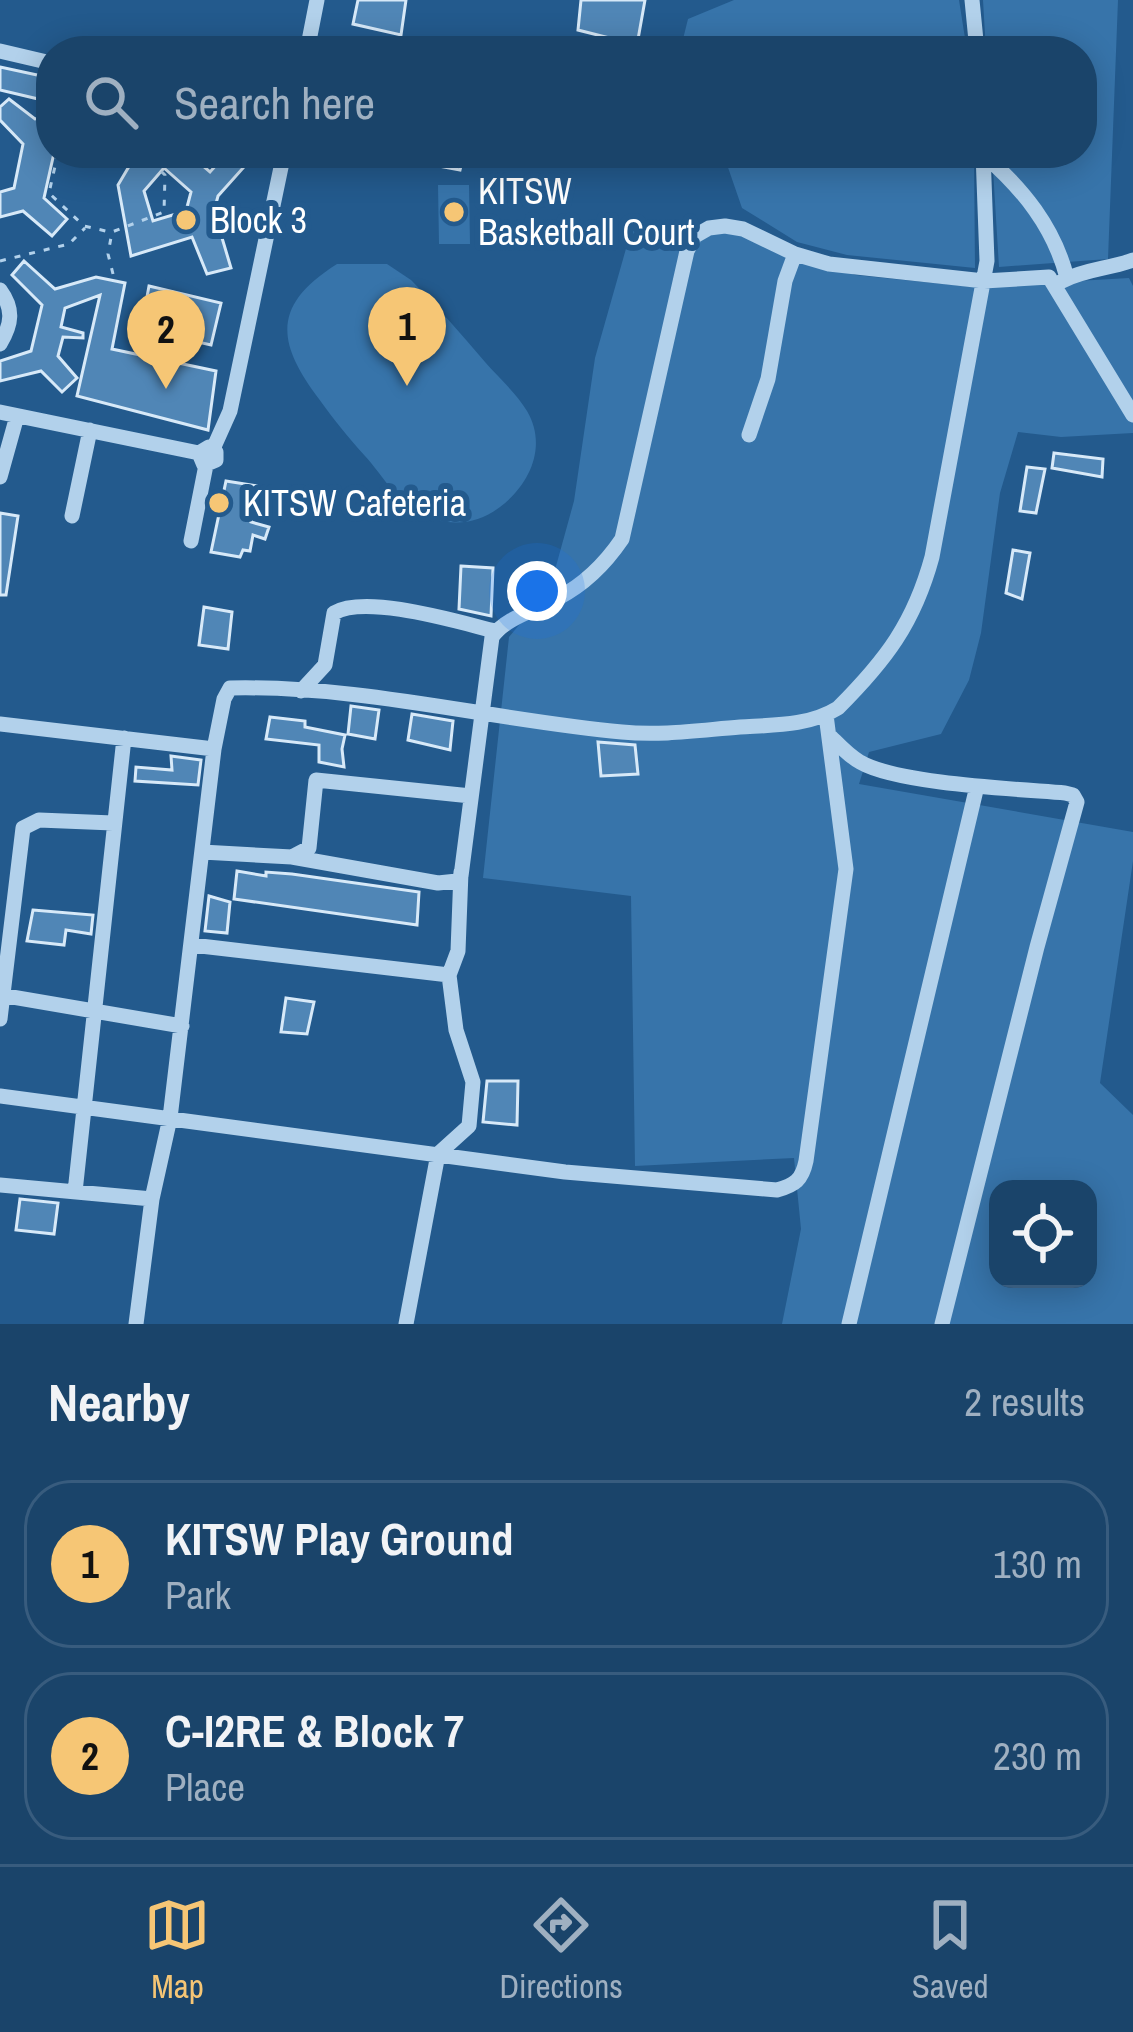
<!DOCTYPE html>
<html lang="en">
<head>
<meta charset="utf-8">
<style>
	:root { --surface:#1a446a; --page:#234b70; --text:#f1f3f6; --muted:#9fb0c1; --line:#385c7e; --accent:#f6c675 }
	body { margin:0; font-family:"Archivo Narrow",sans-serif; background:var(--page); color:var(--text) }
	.controls { position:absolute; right:36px; bottom:36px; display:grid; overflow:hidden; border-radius:24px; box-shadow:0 6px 30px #0003 }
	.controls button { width:108px; height:108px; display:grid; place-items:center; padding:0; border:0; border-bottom:3px solid var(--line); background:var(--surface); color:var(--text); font:60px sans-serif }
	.you { position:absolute; left:537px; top:591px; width:42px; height:42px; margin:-30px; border:9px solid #fff; border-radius:50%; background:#1a73e8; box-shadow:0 0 0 18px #1a73e833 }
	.badge { display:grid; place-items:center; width:78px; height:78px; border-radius:50%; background:var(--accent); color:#111; font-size:39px; font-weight:700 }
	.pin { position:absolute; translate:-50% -99px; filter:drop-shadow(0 3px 6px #0008) }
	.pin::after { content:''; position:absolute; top:63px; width:42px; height:36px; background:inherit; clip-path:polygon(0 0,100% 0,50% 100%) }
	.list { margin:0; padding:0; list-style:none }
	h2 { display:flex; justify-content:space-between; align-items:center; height:156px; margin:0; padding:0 48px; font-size:51px }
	h2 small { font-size:39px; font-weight:400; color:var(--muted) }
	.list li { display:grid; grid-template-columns:78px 1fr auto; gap:36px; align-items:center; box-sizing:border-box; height:168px; margin:0 24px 24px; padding:0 24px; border:3px solid var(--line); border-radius:48px }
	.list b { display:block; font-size:45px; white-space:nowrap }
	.list p { margin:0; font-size:39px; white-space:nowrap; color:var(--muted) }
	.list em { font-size:39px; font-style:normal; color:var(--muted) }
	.icon { flex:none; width:66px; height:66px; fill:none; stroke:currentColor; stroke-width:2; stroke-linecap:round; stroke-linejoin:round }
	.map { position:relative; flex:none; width:1133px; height:1324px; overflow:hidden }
	.search { position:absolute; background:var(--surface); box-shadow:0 6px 30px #0003; left:36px; right:36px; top:36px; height:132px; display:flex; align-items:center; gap:30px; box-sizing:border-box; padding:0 42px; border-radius:48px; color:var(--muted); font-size:45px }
	.sheet { height:540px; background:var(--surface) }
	nav { display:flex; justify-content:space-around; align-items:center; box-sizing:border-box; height:168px; border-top:3px solid var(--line); background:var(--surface); font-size:33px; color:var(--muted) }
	nav a { display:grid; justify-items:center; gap:6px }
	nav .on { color:var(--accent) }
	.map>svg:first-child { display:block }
	.green { fill:#3774aa; fill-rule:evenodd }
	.building { fill:#5086b6; stroke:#d7e9f8; stroke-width:3; fill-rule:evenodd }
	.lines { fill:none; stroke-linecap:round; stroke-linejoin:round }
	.path { stroke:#b2d1eb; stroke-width:3; stroke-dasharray:6 9; stroke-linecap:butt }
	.minor { stroke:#b2d1eb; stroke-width:15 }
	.poi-dot { fill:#f6c675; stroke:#235a8d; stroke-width:4.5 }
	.labels { text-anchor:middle; stroke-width:12; stroke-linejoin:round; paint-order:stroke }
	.poi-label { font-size:36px; fill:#fff; stroke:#235a8d; text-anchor:start }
</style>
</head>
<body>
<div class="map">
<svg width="1133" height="1324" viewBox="0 0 1133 1324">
	<rect width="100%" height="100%" fill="#235a8d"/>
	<path class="green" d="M 734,0 L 959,0 L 967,51 L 686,51 L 683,39 L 688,19 Z
		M 983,0 L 1118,0 L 1108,259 L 999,267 L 992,153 L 1082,153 L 1082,51 L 986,51 Z
		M 723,153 L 974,153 L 975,268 L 847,255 L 797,242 L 742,208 Z
		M 438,185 L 469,185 L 470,244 L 439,244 Z
		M 633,224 L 735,233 L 855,275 L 973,287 L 1129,278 L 1133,286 L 1133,433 L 1061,437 L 1018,432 L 1000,493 L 981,633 L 969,680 L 941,734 L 869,752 L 859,784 L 1133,832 L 1133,861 L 1100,1083 L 1133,1115 L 1133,1324 L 782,1324 L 801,1229 L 794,1158 L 635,1166 L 631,896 L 483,878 L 509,637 L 550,588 L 574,501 L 595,358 ZM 998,1189 L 1088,1189 L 1088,1279 L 998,1279 Z
		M 337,264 L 387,264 L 411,280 C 437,306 461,334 485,362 C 499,378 517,394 527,411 C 548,447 529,485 500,507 C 476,525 450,527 422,515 C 399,506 382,474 365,456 C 347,436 335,421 319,399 C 276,342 272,305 337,264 Z"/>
	<path class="building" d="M 358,0 L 406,0 L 401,35 L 353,24 Z
		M 581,0 L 645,0 L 637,45 L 578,30 Z
		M 0,67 L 51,78 L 51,102 L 0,90 Z
		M 9,99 L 35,119 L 51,116 L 54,153 L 44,198 L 67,219 L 52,236 L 23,211 L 0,217 L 0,192 L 14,188 L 23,144 L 0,120 L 0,107 Z
		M 137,153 L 188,153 L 210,172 L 227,153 L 246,153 L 252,158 L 218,196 L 214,211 L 231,268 L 207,274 L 192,237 L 131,256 L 118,185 ZM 164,168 L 191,192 L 186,211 L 153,221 L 144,191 Z
		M 397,153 L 464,153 L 460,170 L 396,158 Z
		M 24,261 L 55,289 L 96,277 L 125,283 L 112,349 L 216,371 L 208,430 L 77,396 L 100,295 L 65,308 L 61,327 L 83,333 L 83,338 L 63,337 L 58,356 L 77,378 L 62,392 L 41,371 L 0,381 L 0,361 L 31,351 L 42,305 L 12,275 Z
		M 149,286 L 221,303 L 211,345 L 141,329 Z
		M 1054,453 L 1103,459 L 1102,477 L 1052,468 Z
		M 1027,467 L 1045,469 L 1036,513 L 1020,511 Z
		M 226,481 L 258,486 L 251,522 L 269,527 L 265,539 L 253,535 L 250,551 L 243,550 L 240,557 L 211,552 Z
		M 0,513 L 18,516 L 6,595 L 0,595 Z
		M 1013,550 L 1030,553 L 1022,599 L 1006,593 Z
		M 461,566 L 493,568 L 491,616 L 459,609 Z
		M 204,607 L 232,612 L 228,649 L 199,645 Z
		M 351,706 L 379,710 L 375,739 L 348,734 Z
		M 412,714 L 453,721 L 450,750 L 408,740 Z
		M 270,717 L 305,721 L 305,727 L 345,735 L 342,749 L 344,767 L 319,762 L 319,745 L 266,739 Z
		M 598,742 L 635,745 L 638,774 L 601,776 Z
		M 171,756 L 201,760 L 198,785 L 135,781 L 136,767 L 172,770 Z
		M 237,871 L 266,876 L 266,872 L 292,874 L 419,892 L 417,925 L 234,899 Z
		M 209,896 L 230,902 L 227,933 L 205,931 Z
		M 33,910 L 93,915 L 91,934 L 66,930 L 64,945 L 27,941 Z
		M 286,998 L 314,1002 L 307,1034 L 281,1032 Z
		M 487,1081 L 518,1081 L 517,1125 L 483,1122 Z
		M 20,1199 L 58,1203 L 54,1234 L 16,1230 Z"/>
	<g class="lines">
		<path class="path" d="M 58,153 L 49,193 L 84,226 L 110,232
			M 0,261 L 69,244 L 85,228
			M 113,274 L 108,254 L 112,232 L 164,212 L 165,175 L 142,153"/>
		<path class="minor" d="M 972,0 L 977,51
			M 0,51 L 51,63
			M 307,51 L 317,0
			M 984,155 C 1023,189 1054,227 1067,278
			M 1062,281 C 1085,269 1109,269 1133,260
			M 0,290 C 14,309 12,324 0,344
			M 0,412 L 199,453 L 209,447 L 216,452 L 216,460 L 204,465 L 199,453
			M 749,435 L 768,379 L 785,281 L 795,254
			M 213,449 L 230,411 L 284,153
			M 0,477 L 17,416
			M 72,516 L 90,430
			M 191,541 L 206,465
			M 301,691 L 325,665 L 334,613 C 366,594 458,622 495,631
			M 0,724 L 214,749
			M 831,737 C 840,746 849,756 860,762 C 898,784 1017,789 1065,793 L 1073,795 L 1077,802 L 1037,947 L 942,1324
			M 202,852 L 292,857 L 309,848 L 316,780 L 471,796
			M 292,857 L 438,883 L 457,881 L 461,876 L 492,637 C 506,617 537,610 558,598 C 585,584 605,564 622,539 L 687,251 L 695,236 L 709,228 L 725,226 L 743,229 L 795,254 L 829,264 L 984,281 L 1049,277 L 1133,415
			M 192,945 L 449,975 L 458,951 L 461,872
			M 0,995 L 182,1026
			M 0,1019 L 23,828 L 39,820 L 113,823
			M 0,1096 L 565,1172 L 777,1190 C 795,1185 802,1180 806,1161 L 846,869 L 826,715
			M 0,1185 L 152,1199 L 136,1324
			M 75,1192 L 124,738
			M 152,1199 L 170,1118 L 214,749 L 224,699 L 230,688 C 362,685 492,720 622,732 C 661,736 701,730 740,727 C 774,725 809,726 838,708 C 886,660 914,623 932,557 L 987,261 L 983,153
			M 406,1324 L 438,1154 L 469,1126 L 473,1082 L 456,1030 L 449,975
			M 849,1324 L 977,786"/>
	</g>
	<g class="poi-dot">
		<circle cx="454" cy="212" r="12"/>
		<circle cx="186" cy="220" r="12"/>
		<circle cx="219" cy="503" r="12"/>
	</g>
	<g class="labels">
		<g class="poi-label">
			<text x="478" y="204">KITSW<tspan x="478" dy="41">Basketball Court</tspan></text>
			<text x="210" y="233">Block 3</text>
			<text x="243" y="516">KITSW Cafeteria</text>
		</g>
	</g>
</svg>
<div class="controls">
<button><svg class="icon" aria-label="locate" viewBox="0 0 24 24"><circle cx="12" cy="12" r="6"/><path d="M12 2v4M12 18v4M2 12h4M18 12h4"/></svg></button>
</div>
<div class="you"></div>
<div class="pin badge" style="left:407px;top:386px">1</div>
<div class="pin badge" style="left:166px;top:389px">2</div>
<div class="search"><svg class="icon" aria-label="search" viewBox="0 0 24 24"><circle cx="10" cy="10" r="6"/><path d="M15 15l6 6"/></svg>Search here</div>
</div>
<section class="sheet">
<h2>Nearby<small>2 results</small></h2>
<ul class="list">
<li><span class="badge">1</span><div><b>KITSW Play Ground</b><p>Park</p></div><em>130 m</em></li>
<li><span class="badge">2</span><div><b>C-I2RE &amp; Block 7</b><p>Place</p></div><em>230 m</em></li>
</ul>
</section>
<nav>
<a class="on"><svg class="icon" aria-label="map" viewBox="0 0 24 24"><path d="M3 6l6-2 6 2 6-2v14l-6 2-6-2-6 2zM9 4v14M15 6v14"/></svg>Map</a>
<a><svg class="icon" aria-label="directions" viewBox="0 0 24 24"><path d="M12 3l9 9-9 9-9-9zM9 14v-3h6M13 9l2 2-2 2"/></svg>Directions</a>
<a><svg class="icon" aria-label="saved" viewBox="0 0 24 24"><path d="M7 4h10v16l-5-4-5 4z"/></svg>Saved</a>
</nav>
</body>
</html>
